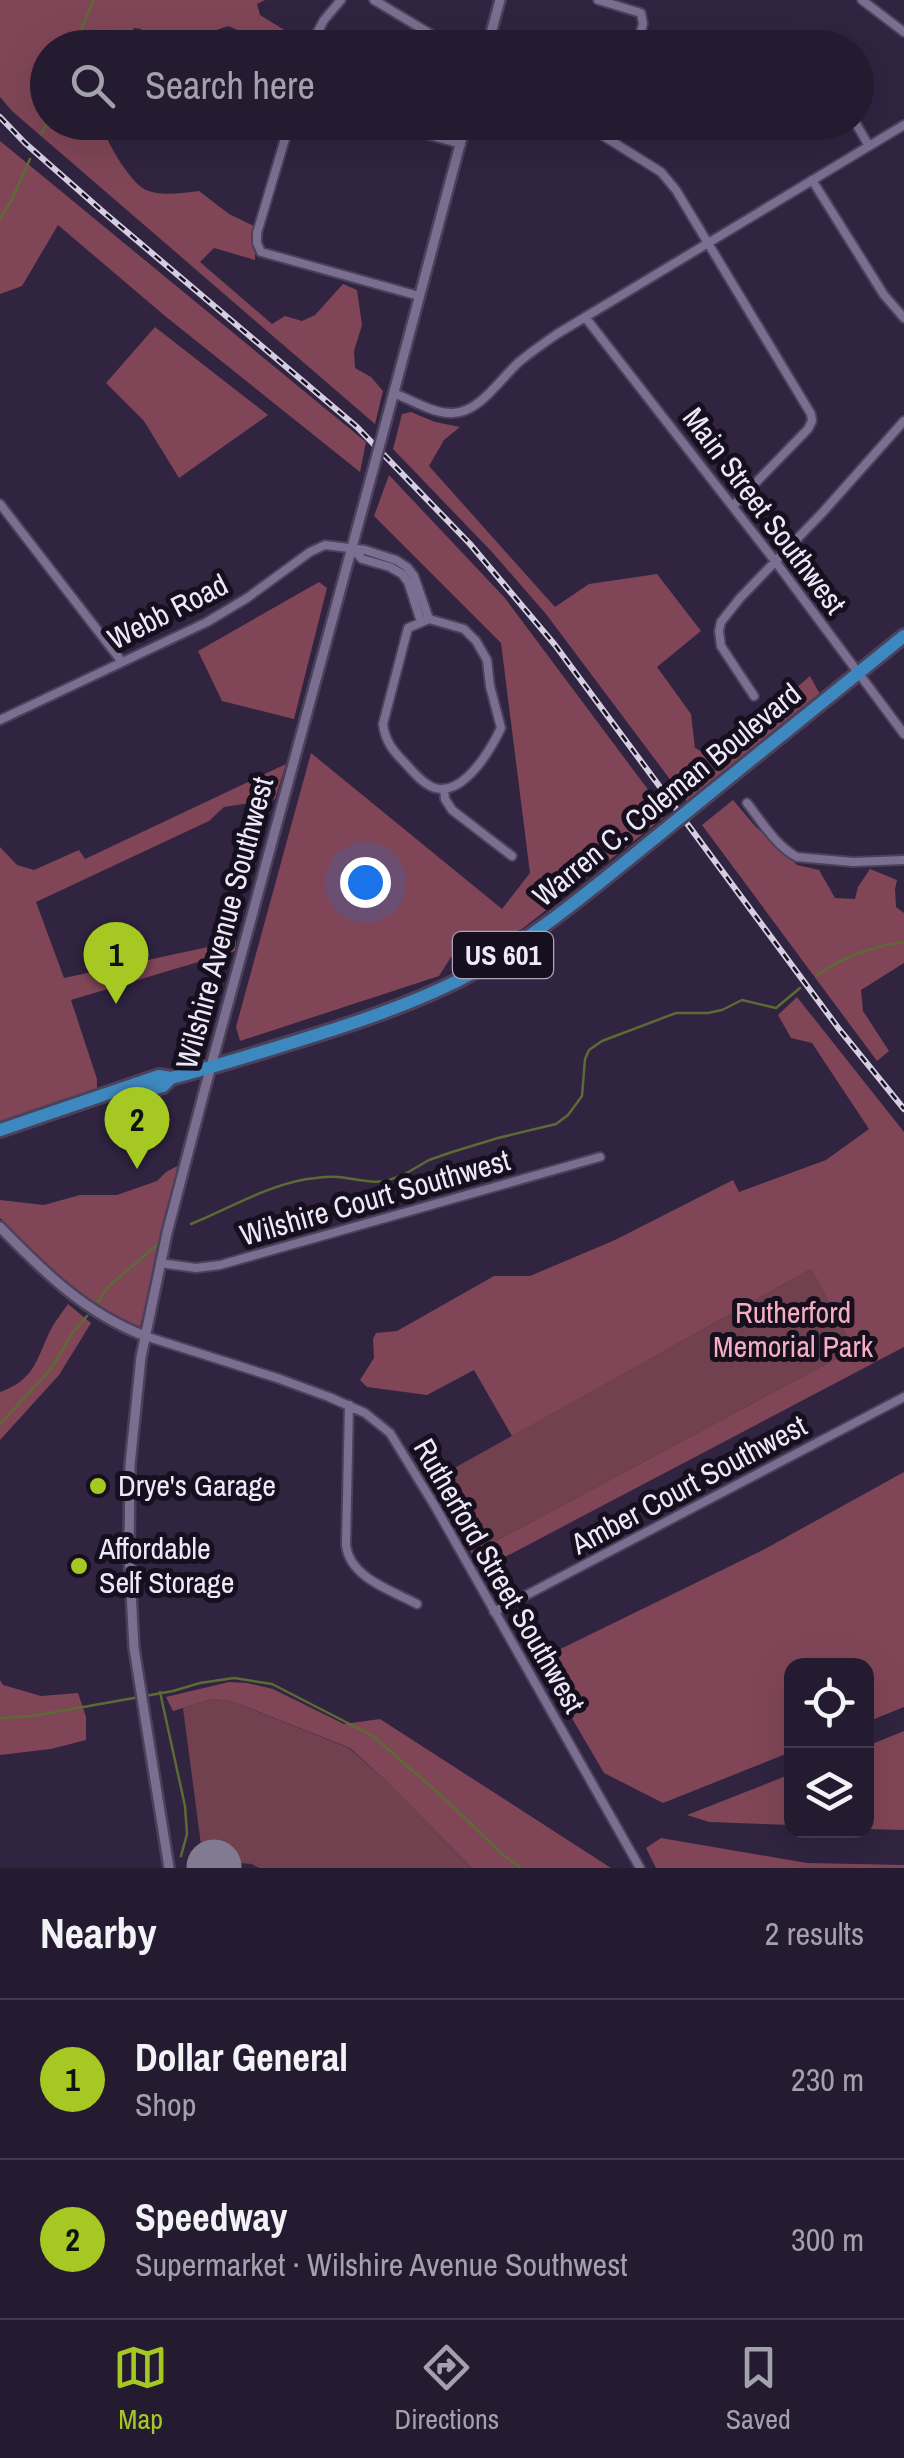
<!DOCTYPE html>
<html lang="en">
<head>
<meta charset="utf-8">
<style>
	:root { --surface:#241b31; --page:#2c2439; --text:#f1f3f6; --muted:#a3a1ab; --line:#41394d; --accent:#a5c822 }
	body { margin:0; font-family:"Archivo Narrow",sans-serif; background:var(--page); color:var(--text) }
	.controls { position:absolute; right:30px; bottom:30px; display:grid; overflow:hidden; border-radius:20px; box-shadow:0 10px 40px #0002 }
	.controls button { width:90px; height:90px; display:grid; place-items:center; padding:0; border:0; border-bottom:2px solid var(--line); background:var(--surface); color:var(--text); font:50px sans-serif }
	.you { position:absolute; left:365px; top:882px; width:35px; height:35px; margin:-25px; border:8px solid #fff; border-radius:50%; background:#1a73e8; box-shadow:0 0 0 15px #1a73e833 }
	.badge { display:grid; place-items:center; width:65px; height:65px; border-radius:50%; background:var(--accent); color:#111; font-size:32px; font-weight:700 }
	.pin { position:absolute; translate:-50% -82px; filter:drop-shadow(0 2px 5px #0008) }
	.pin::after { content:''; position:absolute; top:52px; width:35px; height:30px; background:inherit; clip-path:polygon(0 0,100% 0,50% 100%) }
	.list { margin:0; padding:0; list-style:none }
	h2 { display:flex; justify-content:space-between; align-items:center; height:130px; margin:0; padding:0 40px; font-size:42px }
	h2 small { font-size:32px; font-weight:400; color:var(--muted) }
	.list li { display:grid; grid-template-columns:65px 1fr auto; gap:30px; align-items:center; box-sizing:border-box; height:160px; padding:0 40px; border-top:2px solid var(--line) }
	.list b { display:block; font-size:38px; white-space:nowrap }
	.list p { margin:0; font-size:32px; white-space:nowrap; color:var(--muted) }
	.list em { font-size:32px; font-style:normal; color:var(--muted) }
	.icon { flex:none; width:55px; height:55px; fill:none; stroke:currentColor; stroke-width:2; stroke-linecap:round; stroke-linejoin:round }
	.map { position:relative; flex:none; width:904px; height:1868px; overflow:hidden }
	.search { position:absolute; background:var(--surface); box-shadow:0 10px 40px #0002; left:30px; right:30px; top:30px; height:110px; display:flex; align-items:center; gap:25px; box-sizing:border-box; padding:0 35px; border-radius:55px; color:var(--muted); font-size:38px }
	.sheet { height:450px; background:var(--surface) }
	nav { display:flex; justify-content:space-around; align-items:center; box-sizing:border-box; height:140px; border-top:2px solid var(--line); background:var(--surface); font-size:28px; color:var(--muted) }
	nav a { display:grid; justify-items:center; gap:5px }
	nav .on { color:var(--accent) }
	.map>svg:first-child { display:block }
	.green { fill:#72414f }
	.forest { fill:#804657 }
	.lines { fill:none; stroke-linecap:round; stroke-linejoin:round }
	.stream { stroke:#5c6b33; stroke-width:2.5 }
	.runway { stroke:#827992; stroke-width:55 }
	.minor-casing { stroke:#4b415a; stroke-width:12 }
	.tertiary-casing { stroke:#4b415a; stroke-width:14 }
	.trunk-casing { stroke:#4b415a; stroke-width:18 }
	.minor { stroke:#7b6e91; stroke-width:8 }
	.tertiary { stroke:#7b6e91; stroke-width:9 }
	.trunk { stroke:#3e88c0; stroke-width:12 }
	.rail-casing { stroke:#d5cee3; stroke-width:6 }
	.rail { stroke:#16101e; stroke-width:2.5; stroke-dasharray:8; stroke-linecap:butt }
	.tertiary-bridge-casing { stroke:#4b415a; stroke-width:14; stroke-linecap:butt }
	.trunk-bridge-casing { stroke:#4b415a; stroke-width:18; stroke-linecap:butt }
	.tertiary-bridge { stroke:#7b6e91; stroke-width:9 }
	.trunk-bridge { stroke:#3e88c0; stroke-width:12 }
	.poi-dot { fill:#a5c822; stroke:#16101e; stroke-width:4 }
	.labels { text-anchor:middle; stroke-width:10; stroke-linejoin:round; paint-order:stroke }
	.shield { fill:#16101e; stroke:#ada7b9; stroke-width:2.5 }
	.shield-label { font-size:28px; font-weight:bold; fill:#eee8fb }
	.street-label { font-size:30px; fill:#eee8fb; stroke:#16101e }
	.park-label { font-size:30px; fill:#f8aec2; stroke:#16101e }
	.poi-label { font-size:30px; fill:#eee8fb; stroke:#16101e; text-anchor:start }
</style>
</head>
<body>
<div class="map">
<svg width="904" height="1868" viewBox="0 0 904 1868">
	<rect width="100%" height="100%" fill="#302441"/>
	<path class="green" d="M 811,1269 L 854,1349 L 472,1554 L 431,1481 Z
		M 212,1699 L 231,1701 L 349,1748 L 386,1781 L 472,1868 L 259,1868 L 252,1864 L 203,1860 L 183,1708 Z"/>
	<path class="forest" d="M 0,0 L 265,0 L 257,4 L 260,15 L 291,34 L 302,47 L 255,47 L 254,37 L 228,26 L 202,35 L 198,47 L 145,47 L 141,29 L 134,28 L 124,47 L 48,48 L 48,122 L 102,123 C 103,138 130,181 144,189 C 159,197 182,193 199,191 L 229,214 L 256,227 L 255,260 L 214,248 L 200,262 L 272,324 L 285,316 L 302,321 L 315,315 L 343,284 L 357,290 L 362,325 L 354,351 L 355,368 L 371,377 L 383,391 L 375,424 L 12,111 L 0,97 Z
		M 0,141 L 366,442 L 360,472 L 165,316 L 58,225 L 22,286 L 0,294 Z
		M 155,327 L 268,415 L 179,478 L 144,421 L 106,383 Z
		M 411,412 L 435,422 L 460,427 L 444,440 L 429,466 L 555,607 L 589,584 L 657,574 L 701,631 L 657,667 L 691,714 L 695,748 L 710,756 L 740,736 L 810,676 L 820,694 L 687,802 L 546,614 L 492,552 L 393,449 L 402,414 Z
		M 389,475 L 504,597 L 667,815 L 522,929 L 451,957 L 439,976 L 240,1041 L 236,1027 L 311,753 L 502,909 L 530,873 L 501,643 L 374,516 Z
		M 319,582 L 327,588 L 294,719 L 222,701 L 198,651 Z
		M 286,764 L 275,799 L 224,807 L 209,821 L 36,902 L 64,978 L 236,941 L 235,951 L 71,1000 L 97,1079 L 97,1090 L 0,1123 L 0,847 L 17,865 L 34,870 L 79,850 L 85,859 Z
		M 733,800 L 755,826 L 797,865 L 819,870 L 835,898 L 855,899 L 858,887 L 870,869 L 897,880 L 895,889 L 896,907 L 904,913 L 904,963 L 861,990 L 863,1011 L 889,1051 L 877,1061 L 702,825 Z
		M 797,997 L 904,1132 L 904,1347 L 486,1567 L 472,1554 L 854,1349 L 811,1269 L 512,1436 L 474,1370 L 427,1395 L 367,1387 L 360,1380 L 374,1358 L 373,1339 L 376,1333 L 397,1331 L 494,1276 L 530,1276 L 615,1240 L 733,1180 L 739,1192 L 826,1160 L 869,1129 L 812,1043 L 791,1038 L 778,1015 Z
		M 181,1164 L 140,1327 C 83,1307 42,1259 0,1218 L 0,1200 L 44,1205 L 80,1195 L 117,1195 L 157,1181 L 166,1172 Z
		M 68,1304 L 91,1323 L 59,1375 L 0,1440 L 0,1392 C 34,1380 36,1361 50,1331 C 55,1321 62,1313 68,1304 Z
		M 904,1472 L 904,1707 L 867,1722 L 866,1666 L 792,1666 L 791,1752 L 663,1803 L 604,1773 L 538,1660 L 763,1550 Z
		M 0,1680 L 3,1685 L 41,1696 L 78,1693 L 86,1717 L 86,1740 L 51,1749 L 0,1755 Z
		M 229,1682 L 247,1683 L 273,1689 L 344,1724 L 380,1719 L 611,1868 L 472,1868 L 386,1781 L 350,1748 L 231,1701 L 212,1699 L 173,1711 L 166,1697 Z
		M 904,1731 L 904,1830 L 867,1829 L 867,1746 Z
		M 791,1774 L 791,1825 L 709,1822 L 687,1815 Z
		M 661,1838 L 807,1863 L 904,1865 L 904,1868 L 656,1868 L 646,1848 Z"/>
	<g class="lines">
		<path class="stream" d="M 76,48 C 78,32 88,16 93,0
			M 41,134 L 48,122
			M 0,219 L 12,199 L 30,159
			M 817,975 C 843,957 873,946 904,942
			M 405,1174 L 429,1160 L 452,1152 L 498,1138 L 556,1124 L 568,1115 L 582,1096 L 585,1059 L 589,1050 L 602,1041 L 676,1013 L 708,1013 L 722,1010 L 742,1000 L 776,1008 L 800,988
			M 191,1224 C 228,1209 266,1186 307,1179 C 317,1178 329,1176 338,1177 C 360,1179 378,1187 399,1176
			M 96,1304 L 109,1286 L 158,1244
			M 0,1424 L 51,1369 L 71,1335 L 87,1316
			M 160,1692 L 185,1806 L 187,1834 L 181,1856
			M 0,1718 L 33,1716 L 173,1691 L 200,1683 L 234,1678 L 272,1684 L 373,1736 L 447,1801 L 502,1854 L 521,1868"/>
		<path class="runway" d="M 214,1867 L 214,1868"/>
		<defs>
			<path id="minor" d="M 374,0 L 454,48
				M 598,0 L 641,13 L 643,24 L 636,48
				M 862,0 L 904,32
				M 743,40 L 770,48
				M 309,48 L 324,20 L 341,0
				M 290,122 L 257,233 L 257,243 L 261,252 L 419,296
				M 382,122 L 461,144
				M 581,122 L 661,172 L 676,190 L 811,414 L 812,421 L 808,429 L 733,506
				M 855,122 L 869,146
				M 609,139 L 614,122
				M 812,180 L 884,295 L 904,318
				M 585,317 L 775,561 L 904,734
				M 394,393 C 411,400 434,414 453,413 C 480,412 500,379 519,362 C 531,352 544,343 557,334 L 904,125
				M 0,504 L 122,662
				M 352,548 L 362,559 L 390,567 L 402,574 L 408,582 L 421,622
				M 429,619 L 464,629 L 476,641 L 487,660 L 490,686 L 501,728 C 491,749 464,796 435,788 C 424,785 413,772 405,763 C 393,751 385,741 383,724 L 408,628 Z
				M 754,696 L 721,646 L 719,631 L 721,622 L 740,598 L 823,512 L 904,421
				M 0,720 L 207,622 L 247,598 L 310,552 L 325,545 L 365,550 L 396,560 L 407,567 L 414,576 L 429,619
				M 444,789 L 445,799 L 452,810 L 512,856
				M 747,803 C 762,822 776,846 797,857 L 853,862 L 904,860
				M 160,1263 L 196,1268 L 220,1265 L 600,1157
				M 145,1336 L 277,1378 L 329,1397 L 365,1413 L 390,1433 L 436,1508 L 640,1868
				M 349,1405 L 346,1545 C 350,1578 391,1590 417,1604
				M 494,1612 L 904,1397"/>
			<path id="tertiary" d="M 487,48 L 500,0
				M 387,418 L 466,122
				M 0,1227 C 44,1272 85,1313 145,1336
				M 169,1868 L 134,1648 L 129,1553 L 130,1465 L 141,1357 L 167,1233 L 204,1092 L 370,481"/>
			<path id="trunk" d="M 710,793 L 904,636
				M 123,1097 L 163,1086 L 171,1078
				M 0,1130 L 159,1076 L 171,1078 C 225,1064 278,1047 332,1030 C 375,1016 418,1001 459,980 C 531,941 593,888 656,837"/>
		</defs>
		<use href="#minor" class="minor-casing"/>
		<use href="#tertiary" class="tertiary-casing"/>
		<use href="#trunk" class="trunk-casing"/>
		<use href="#minor" class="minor"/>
		<use href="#tertiary" class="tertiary"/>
		<use href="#trunk" class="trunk"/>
		<defs>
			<path id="rail" d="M 0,117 L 25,143 L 101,210 L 357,427 L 470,544 L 555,645 L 839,1029 L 904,1109"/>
		</defs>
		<use href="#rail" class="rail-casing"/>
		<use href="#rail" class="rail"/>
		<defs>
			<path id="tertiary-bridge" d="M 370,481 L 387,418"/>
			<path id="trunk-bridge" d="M 656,837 L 710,793"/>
		</defs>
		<use href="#tertiary-bridge" class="tertiary-bridge-casing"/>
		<use href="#trunk-bridge" class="trunk-bridge-casing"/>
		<use href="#tertiary-bridge" class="tertiary-bridge"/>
		<use href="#trunk-bridge" class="trunk-bridge"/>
	</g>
	<g class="poi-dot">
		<circle cx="98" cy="1486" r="10"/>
		<circle cx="79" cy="1566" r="10"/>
	</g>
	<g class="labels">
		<rect class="shield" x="453" y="932" width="100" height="46" rx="8"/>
		<g class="shield-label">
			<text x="503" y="965">US 601</text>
		</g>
		<g class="street-label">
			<text transform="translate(764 511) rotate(53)" y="10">Main Street Southwest</text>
			<text transform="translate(168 612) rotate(-27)" y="10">Webb Road</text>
			<text transform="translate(667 795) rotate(-39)" y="10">Warren C. Coleman Boulevard</text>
			<text transform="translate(225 923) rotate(-75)" y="10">Wilshire Avenue Southwest</text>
			<text transform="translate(375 1198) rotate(-16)" y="10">Wilshire Court Southwest</text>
			<text transform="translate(689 1485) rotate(-28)" y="10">Amber Court Southwest</text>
			<text transform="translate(499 1576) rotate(60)" y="10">Rutherford Street Southwest</text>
		</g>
		<g class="park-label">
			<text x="793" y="1323">Rutherford<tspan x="793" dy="34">Memorial Park</tspan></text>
		</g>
		<g class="poi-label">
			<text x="118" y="1496">Drye's Garage</text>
			<text x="99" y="1559">Affordable<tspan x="99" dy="34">Self Storage</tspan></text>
		</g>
	</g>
</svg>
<div class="controls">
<button><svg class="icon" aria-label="locate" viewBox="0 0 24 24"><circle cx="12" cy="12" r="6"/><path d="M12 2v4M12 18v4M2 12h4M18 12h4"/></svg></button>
<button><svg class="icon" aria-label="layers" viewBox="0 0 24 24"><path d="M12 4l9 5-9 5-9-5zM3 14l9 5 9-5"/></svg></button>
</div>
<div class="you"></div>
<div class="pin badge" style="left:116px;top:1004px">1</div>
<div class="pin badge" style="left:137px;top:1169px">2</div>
<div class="search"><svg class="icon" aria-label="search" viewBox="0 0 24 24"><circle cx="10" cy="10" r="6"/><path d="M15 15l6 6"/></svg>Search here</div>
</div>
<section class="sheet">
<h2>Nearby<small>2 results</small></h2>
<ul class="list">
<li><span class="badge">1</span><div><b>Dollar General</b><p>Shop</p></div><em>230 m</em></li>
<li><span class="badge">2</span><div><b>Speedway</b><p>Supermarket · Wilshire Avenue Southwest</p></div><em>300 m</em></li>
</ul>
</section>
<nav>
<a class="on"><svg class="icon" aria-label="map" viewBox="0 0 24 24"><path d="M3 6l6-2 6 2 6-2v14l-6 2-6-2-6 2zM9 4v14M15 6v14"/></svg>Map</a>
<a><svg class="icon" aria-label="directions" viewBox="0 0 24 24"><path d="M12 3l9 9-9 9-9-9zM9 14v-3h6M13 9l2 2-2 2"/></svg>Directions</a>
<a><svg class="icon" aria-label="saved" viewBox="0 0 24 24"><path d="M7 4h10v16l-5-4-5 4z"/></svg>Saved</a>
</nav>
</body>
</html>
